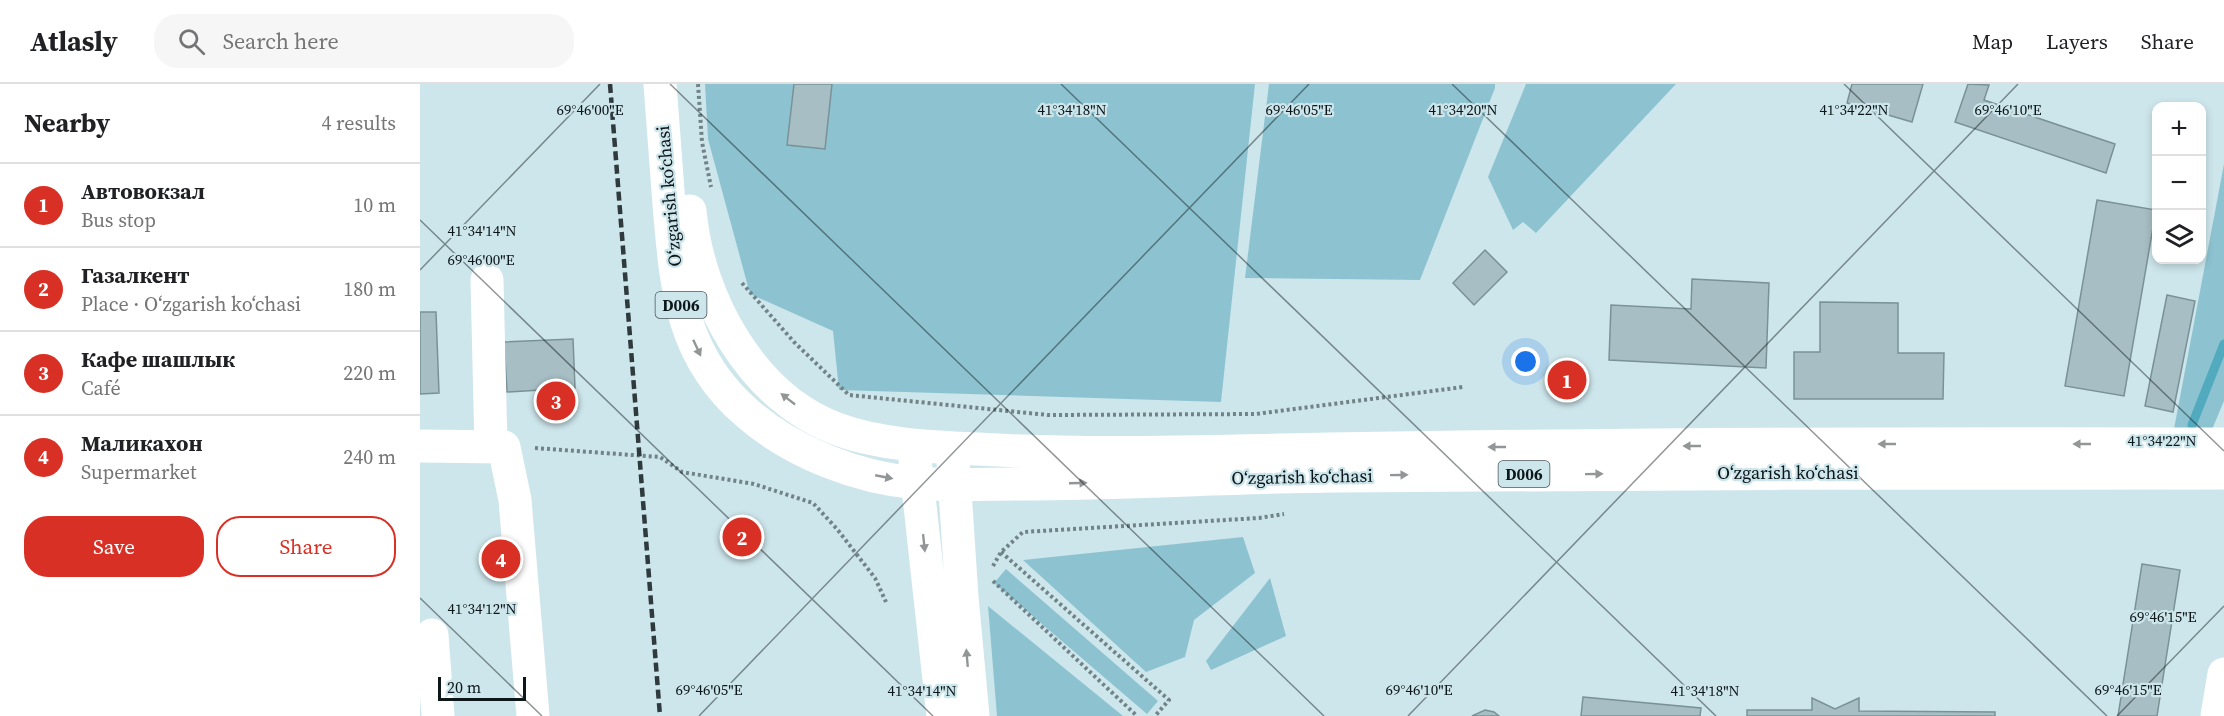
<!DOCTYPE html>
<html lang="en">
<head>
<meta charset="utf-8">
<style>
	:root { --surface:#fff; --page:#f6f6f6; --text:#202124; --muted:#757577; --line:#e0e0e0; --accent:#d93025 }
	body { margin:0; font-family:"Source Serif 4",serif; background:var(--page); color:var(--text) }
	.controls { position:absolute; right:18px; top:18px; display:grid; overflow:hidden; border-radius:12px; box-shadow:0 3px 9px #0003 }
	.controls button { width:54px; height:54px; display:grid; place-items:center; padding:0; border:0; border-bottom:2px solid var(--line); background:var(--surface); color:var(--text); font:30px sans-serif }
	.scale { position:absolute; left:18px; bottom:15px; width:88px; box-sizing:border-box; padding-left:6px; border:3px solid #0d1618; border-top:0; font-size:16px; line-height:21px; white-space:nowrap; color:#0d1618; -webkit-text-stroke:4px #cde6ec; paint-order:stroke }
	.you { position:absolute; left:1106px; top:278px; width:21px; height:21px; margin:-15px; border:4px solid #fff; border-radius:50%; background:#1a73e8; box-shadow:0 0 0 9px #1a73e833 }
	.badge { display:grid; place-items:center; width:39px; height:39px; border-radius:50%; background:var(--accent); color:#fff; font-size:20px; font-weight:700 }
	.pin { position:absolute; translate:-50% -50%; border:3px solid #fff; box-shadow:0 2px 6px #0006 }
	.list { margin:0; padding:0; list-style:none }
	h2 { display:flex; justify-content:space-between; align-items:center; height:78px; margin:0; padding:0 24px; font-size:26px }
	h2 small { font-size:20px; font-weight:400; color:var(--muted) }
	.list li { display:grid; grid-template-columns:39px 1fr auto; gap:18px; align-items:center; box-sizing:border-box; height:84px; padding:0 24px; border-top:2px solid var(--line) }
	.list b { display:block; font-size:22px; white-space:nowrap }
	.list p { margin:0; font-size:20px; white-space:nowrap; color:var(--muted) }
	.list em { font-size:20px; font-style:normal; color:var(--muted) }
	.actions { display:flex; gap:12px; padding:18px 24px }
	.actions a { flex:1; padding:14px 0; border:2px solid var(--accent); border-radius:24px; text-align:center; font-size:21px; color:var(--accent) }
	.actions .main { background:var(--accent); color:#fff }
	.icon { flex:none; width:33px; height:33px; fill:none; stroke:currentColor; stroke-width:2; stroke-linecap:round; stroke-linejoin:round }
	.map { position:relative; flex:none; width:1804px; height:632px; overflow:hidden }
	header { display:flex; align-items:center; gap:36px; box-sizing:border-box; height:84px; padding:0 30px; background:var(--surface); border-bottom:2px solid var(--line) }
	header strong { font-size:28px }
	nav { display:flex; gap:33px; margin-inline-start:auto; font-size:21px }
	.search { width:420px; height:54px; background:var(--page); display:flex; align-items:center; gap:15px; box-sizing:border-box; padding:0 21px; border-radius:24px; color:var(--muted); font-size:22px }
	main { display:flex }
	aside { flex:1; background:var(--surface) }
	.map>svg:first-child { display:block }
	.green { fill:#8dc3d0 }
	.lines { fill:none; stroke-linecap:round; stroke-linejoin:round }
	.stream { stroke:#52aabe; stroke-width:9 }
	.building { fill:#a6bec4; stroke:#7a9297; stroke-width:1.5 }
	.path { stroke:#718387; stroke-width:4; stroke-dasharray:3 3; stroke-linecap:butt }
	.minor { stroke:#fff; stroke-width:33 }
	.major { stroke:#fff; stroke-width:33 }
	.rail { stroke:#2f3a3d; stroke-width:4.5; stroke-dasharray:9 4.5; stroke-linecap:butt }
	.oneway { fill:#929697 }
	.ticks { fill:none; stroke:#0d1618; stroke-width:1.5; stroke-opacity:0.45 }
	.labels { text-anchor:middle; stroke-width:4.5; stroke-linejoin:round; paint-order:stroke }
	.shield { fill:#cde6ec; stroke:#475458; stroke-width:1.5 }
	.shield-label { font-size:16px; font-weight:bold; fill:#0d1618 }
	.street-label { font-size:18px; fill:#0d1618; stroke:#cde6ec }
	.ticks-label { font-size:15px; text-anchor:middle; fill:#0d1618; stroke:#cde6ec; stroke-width:4.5; stroke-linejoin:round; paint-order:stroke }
</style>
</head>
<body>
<header>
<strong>Atlasly</strong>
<div class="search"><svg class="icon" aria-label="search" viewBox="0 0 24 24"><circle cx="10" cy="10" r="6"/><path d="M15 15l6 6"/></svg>Search here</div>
<nav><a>Map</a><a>Layers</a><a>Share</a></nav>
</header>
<main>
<aside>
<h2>Nearby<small>4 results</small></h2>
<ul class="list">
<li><span class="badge">1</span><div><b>Автовокзал</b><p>Bus stop</p></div><em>10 m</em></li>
<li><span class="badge">2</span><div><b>Газалкент</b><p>Place · Oʻzgarish koʻchasi</p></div><em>180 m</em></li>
<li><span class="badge">3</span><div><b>Кафе шашлык</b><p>Café</p></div><em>220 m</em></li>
<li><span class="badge">4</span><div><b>Маликахон</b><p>Supermarket</p></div><em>240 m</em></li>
</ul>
<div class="actions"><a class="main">Save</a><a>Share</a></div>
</aside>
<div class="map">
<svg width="1804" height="632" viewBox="0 0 1804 632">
	<rect width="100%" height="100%" fill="#cde6ec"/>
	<path class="green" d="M 285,0 L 835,0 L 801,318 L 419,306 L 413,247 L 330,210 L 288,55 Z
		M 849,0 L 1075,0 L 1075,4 L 1000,196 L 825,194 Z
		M 1106,0 L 1256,0 L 1116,149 L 1103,138 L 1093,146 L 1068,93 Z
		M 1804,80 L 1804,317 L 1791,348 L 1754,345 Z
		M 823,453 L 835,489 L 774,536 L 765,573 L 726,588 L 603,476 Z
		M 586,485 L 738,617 L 727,630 L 574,499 Z
		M 850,494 L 866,552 L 791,586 L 786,577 Z
		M 568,522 L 703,632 L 577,632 Z"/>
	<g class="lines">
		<path class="stream" d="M 1772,341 L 1804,260"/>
	</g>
	<path class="building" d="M 374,0 L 412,0 L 405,65 L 367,61 Z
		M 1432,0 L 1503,0 L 1492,38 L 1427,19 Z
		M 1548,0 L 1569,1 L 1564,16 L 1695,60 L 1686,89 L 1535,38 Z
		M 1677,116 L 1736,126 L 1704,312 L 1645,302 Z
		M 1065,166 L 1087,188 L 1054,221 L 1033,199 Z
		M 1272,195 L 1349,199 L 1346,284 L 1189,276 L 1191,221 L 1271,225 Z
		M 1747,211 L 1775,217 L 1753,328 L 1725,322 Z
		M 1400,218 L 1478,219 L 1478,269 L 1524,269 L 1523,315 L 1374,315 L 1374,268 L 1400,268 Z
		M 0,228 L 16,228 L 19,309 L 0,310 Z
		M 153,255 L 155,304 L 87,308 L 84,258 Z
		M 1722,480 L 1760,486 L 1737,632 L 1698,632 Z
		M 1163,613 L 1281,624 L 1280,632 L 1161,632 Z
		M 1392,614 L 1415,625 L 1439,614 L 1439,627 L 1575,628 L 1575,632 L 1327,632 L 1327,626 L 1392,626 Z
		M 1065,626 L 1074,628 L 1079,632 L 1052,632 Z"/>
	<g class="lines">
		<path class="path" d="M 278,0 L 282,58 L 291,103
			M 322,199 L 374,258 L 429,311 L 628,331 L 836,330 L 1043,303
			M 115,364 L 240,373 L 262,388 L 334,400 L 393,419 L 417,445 L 455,494 L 466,518
			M 581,468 L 749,616 L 735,632
			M 573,482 L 581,468 L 603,448 L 839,434 L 864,430
			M 573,497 L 717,632"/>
		<path class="minor" d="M 67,196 L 71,363
			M 0,362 L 84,363 L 95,416 L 113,632
			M 12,551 L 18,632
			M 1797,632 L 1804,590"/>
		<path class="major" d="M 240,0 C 243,40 246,80 249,120 C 256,203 260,272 328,330 C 373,369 438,394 497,399 C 531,402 565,400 599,400 C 704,400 809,393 914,392 C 1211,389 1507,389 1804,389
			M 270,127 C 278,214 331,313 417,345 C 460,361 512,363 558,365 C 675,372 792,367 909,365 C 1207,360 1506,359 1804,360
			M 495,376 L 523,632
			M 533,377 L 542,513 L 553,632"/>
		<path class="rail" d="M 190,0 L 240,632"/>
	</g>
	<defs><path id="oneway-solid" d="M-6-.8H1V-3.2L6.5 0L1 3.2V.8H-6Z" transform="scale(1.5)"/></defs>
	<g class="oneway">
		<use href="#oneway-solid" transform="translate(277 264) rotate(65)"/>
		<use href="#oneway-solid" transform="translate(368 315) rotate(-142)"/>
		<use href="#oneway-solid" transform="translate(1467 360) rotate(180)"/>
		<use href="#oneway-solid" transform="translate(1662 360) rotate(-180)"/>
		<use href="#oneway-solid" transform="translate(1272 362) rotate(180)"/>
		<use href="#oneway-solid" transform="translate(1077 363) rotate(180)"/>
		<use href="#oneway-solid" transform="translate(1174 390) rotate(-1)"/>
		<use href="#oneway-solid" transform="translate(979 391) rotate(-1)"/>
		<use href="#oneway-solid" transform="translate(464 393) rotate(11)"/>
		<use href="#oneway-solid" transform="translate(658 399) rotate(-2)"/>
		<use href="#oneway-solid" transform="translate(504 459) rotate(84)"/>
		<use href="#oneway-solid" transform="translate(547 574) rotate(-95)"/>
	</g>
	<path class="ticks" d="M 250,0 L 904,632M 641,0 L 1296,632M 1032,0 L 1687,632M 1424,0 L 1804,367M 0,136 L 513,632M 0,186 L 180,0M 0,514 L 122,632M 279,632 L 889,0M 988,632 L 1598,0M 1697,632 L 1804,522"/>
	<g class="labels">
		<g class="shield">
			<rect x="235.5" y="208" width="51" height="26" rx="4.5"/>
			<rect x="1078.5" y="377" width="51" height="26" rx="4.5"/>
		</g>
		<g class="shield-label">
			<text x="261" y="227">D006</text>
			<text x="1104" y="396">D006</text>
		</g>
		<g class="street-label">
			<text transform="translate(249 112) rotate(-95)" y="6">Oʻzgarish koʻchasi</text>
			<text x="1368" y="395">Oʻzgarish koʻchasi</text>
			<text transform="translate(882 393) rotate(-1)" y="6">Oʻzgarish koʻchasi</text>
		</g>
	</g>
	<g class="ticks-label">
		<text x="652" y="31">41°34'18"N</text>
		<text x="1043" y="31">41°34'20"N</text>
		<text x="1434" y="31">41°34'22"N</text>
		<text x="170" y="31">69°46'00"E</text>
		<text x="879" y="31">69°46'05"E</text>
		<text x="1588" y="31">69°46'10"E</text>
		<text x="62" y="152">41°34'14"N</text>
		<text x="61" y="181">69°46'00"E</text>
		<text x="1742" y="362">41°34'22"N</text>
		<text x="62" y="530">41°34'12"N</text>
		<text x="1743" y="538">69°46'15"E</text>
		<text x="289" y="611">69°46'05"E</text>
		<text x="999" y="611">69°46'10"E</text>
		<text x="1708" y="611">69°46'15"E</text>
		<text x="502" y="612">41°34'14"N</text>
		<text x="1285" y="612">41°34'18"N</text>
	</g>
</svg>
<div class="controls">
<button>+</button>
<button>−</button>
<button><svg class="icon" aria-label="layers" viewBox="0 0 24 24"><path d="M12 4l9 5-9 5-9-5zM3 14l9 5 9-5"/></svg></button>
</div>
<div class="scale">20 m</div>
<div class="you"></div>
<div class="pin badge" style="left:1147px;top:296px">1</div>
<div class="pin badge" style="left:322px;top:453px">2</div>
<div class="pin badge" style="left:136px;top:317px">3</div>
<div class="pin badge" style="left:81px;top:475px">4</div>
</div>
</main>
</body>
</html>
